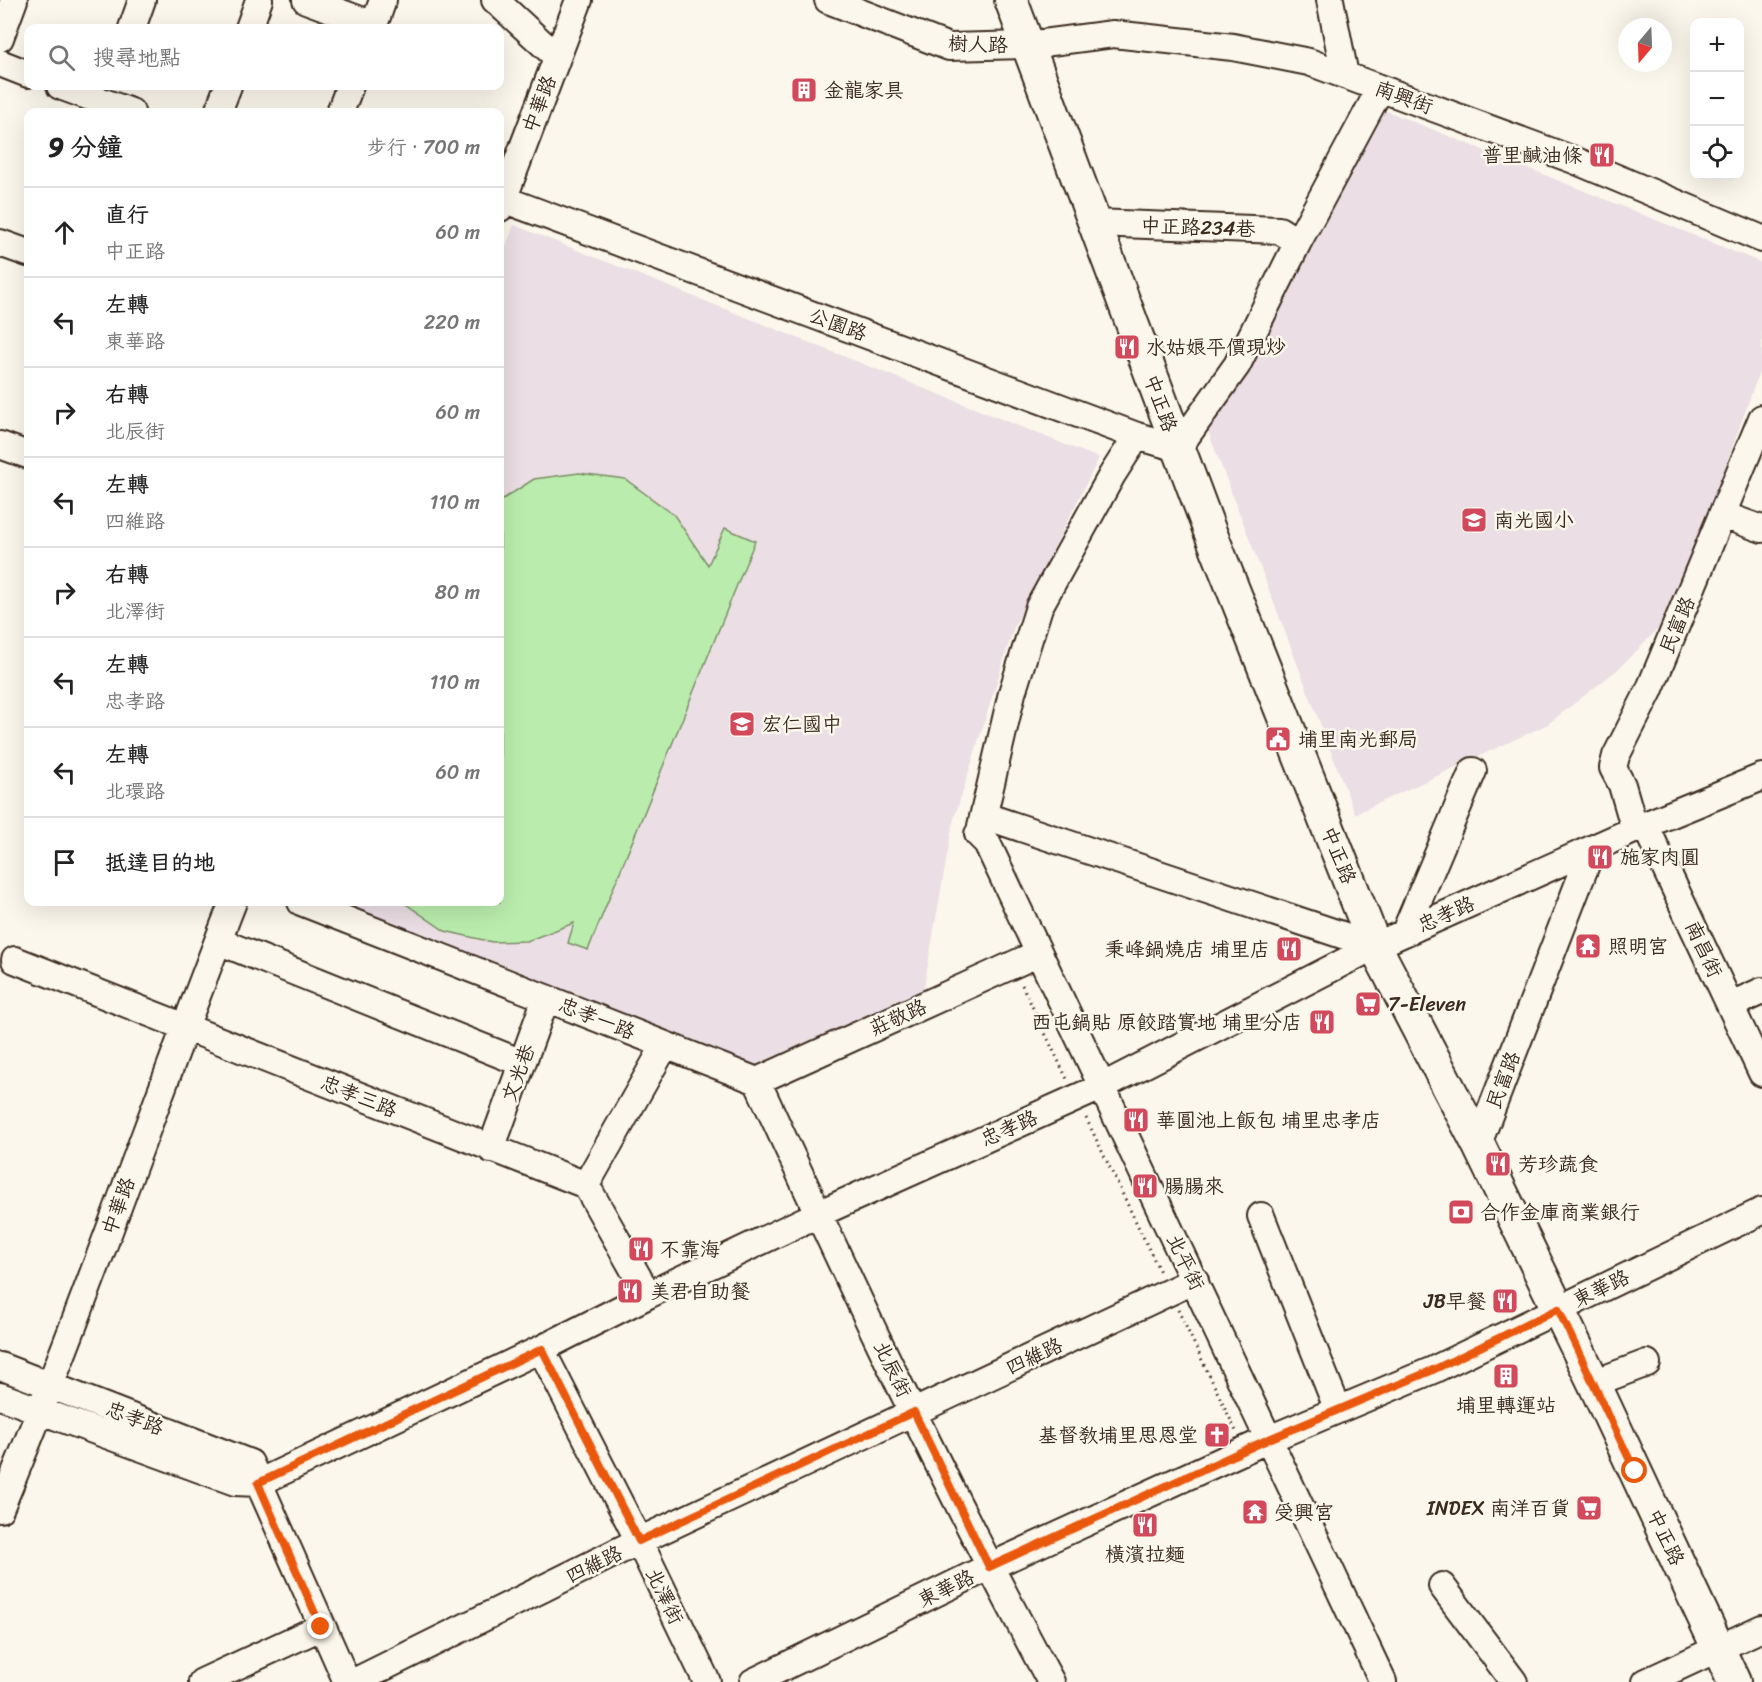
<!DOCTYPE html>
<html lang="zh-TW">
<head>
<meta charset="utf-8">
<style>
	:root { --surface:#fff; --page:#f2f2f2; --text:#222; --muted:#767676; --line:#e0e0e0 }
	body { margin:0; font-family:Sriracha,"LXGW WenKai TC",sans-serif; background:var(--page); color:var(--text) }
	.controls { position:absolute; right:18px; top:18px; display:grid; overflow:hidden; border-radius:12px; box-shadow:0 6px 24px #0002 }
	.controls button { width:54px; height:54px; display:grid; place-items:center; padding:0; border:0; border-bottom:2px solid var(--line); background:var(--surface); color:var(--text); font:30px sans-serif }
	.compass { position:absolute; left:1618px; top:18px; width:54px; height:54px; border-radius:50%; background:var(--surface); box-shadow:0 6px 24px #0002; rotate:199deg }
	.stop { position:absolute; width:18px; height:18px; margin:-14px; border:4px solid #ea580c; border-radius:50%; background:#fff }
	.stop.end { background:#ea580c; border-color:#fff; box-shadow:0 2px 6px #0008 }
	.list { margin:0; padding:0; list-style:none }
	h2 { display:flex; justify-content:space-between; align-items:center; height:78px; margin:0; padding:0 24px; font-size:26px }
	h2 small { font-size:20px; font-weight:400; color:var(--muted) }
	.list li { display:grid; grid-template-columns:39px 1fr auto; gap:18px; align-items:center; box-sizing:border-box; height:90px; padding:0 24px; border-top:2px solid var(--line) }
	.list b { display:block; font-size:22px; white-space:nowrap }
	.list p { margin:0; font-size:20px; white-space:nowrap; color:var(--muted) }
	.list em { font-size:20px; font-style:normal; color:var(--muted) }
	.icon { flex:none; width:33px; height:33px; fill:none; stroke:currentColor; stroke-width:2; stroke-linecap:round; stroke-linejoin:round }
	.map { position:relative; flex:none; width:1762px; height:1682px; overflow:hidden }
	.search { position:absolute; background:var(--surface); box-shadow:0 6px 24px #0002; left:24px; top:24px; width:480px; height:66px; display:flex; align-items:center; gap:15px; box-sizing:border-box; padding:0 21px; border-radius:12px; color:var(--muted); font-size:22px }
	.panel { position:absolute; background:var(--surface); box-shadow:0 6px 24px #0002; left:24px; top:108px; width:480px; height:798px; border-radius:12px }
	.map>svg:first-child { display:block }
	.built { fill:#ebdee4 }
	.green { fill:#baedad; stroke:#7a8c66; stroke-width:1.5 }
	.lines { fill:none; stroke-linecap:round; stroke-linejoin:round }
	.minor-casing { stroke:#3b2a1e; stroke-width:30 }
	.major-casing { stroke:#3b2a1e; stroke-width:36 }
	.path { stroke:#3b2a1e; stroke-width:3; stroke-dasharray:1.5 4.5; stroke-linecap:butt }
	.minor { stroke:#fbf7ec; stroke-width:26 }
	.major { stroke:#fbf7ec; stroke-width:32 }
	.route { stroke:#ea580c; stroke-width:8 }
	.labels { text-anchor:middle; stroke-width:5; stroke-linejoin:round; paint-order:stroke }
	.street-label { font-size:20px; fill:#3b2a1e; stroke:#fbf7ec }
	.poi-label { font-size:20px; fill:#3b2a1e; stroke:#fbf7ec; text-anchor:start }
</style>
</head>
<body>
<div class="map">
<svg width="1762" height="1682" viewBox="0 0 1762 1682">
	<rect width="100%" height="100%" fill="#fbf7ec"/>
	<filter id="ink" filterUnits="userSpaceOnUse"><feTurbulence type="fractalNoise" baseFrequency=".0167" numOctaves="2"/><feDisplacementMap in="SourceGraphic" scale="12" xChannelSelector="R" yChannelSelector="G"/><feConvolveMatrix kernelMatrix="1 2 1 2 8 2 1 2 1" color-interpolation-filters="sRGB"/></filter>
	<g filter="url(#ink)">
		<path class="built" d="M 1377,107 L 1762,263 L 1762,364 L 1673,614 L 1617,670 L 1548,724 L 1355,814 L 1206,426 Z
			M 514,225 L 1099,458 L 1014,627 L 953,822 L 923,992 L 772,1062 L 753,1068 L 341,902 L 500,902 L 500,261 Z"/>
		<path class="green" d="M 579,473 L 625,479 L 674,515 L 708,565 L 725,528 L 755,541 L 588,950 L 568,943 L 574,923 L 527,941 L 492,942 L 445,931 L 403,902 L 500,902 L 500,501 L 534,479 Z"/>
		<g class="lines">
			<defs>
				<path id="minor" d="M 306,0 L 374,25
					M 495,0 L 557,57
					M 828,0 L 949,47 L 1028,45 L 1113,34 L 1233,47 L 1309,62 L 1574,160 L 1762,239
					M 1330,0 L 1345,75
					M 132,28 L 142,0
					M 249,28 L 259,0
					M 373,28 L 383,0
					M 0,38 L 14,0
					M 0,63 L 28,74
					M 60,86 L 131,112
					M 218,112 L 228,86
					M 340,112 L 350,86
					M 500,198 L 1137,436 L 1178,448 L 1237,365 L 1298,242 L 1380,89
					M 500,208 L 579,0
					M 1094,223 L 1279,230 L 1298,242
					M 0,243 L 28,253
					M 0,445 L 28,455
					M 1723,515 L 1762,529
					M 1645,825 L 1762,1073
					M 981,826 L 1012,693 L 1039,607 L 1112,475 L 1137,436
					M 1635,830 L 1622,785 L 1613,768 L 1616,756 L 1649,691 L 1762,418
					M 301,902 L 757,1081 C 850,1284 945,1486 1051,1682
					M 1405,932 L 1473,771
					M 218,941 L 522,1063
					M 1375,946 L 994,819 L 987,820 L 978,834 L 987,843 C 1117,1124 1252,1402 1383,1682
					M 15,960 L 586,1185 L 648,1295
					M 1731,1005 L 1762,991
					M 757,1081 L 1039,953
					M 1478,1144 L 1592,849
					M 491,1149 L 546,998
					M 586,1185 L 665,1045
					M 1261,1216 L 1338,1410
					M 541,1349 L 639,1541 L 707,1682
					M 0,1366 L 250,1463 L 347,1682
					M 1594,1383 L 1647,1363
					M 0,1396 L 235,1482 L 258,1483 L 541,1349 L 648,1295 L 818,1214 L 1101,1087 L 1375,946 L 1645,825 L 1762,777
					M 0,1509 C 84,1309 154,1104 233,902
					M 1442,1586 L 1514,1682
					M 202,1682 L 321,1627
					M 354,1682 L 639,1541 L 1195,1280
					M 753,1682 L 989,1567 L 1269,1439 L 1433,1370 L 1762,1211
					M 1646,1682 L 1762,1628"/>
				<path id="major" d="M 1011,0 L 1209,529 L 1375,946 L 1478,1144 L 1594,1383 L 1734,1682"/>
			</defs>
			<use href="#minor" class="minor-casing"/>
			<use href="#major" class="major-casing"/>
			<path class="path" d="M 1022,985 L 1067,1079
				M 1086,1118 L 1161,1274
				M 1178,1310 L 1236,1431"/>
			<use href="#minor" class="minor"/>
			<use href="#major" class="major"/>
		</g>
	</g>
	<g class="lines" filter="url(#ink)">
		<path class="route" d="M 321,1627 L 258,1483 L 542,1349 L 639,1541 L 914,1412 L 989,1567 L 1269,1439 L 1433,1370 L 1558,1309 L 1635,1471"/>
	</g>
	<defs>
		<symbol id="building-square" viewBox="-11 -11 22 22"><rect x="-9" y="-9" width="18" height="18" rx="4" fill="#d1495b" stroke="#fbf7ec"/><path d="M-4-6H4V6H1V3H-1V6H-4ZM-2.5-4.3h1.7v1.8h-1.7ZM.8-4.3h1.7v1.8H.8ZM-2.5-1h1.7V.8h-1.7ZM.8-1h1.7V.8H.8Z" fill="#fff"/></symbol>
		<symbol id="restaurant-square" viewBox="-11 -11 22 22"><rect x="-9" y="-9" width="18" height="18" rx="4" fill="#d1495b" stroke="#fbf7ec"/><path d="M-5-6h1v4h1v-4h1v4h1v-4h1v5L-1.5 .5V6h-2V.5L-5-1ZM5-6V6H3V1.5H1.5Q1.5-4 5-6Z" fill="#fff"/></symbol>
		<symbol id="school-square" viewBox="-11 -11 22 22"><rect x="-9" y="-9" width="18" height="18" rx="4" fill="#d1495b" stroke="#fbf7ec"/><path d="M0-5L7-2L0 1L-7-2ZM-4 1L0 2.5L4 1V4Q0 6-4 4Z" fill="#fff"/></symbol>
		<symbol id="civic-square" viewBox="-11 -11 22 22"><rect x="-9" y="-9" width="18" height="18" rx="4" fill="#d1495b" stroke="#fbf7ec"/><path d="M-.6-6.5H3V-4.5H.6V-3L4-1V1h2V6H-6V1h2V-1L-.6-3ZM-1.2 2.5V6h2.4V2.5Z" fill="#fff"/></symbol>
		<symbol id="temple-square" viewBox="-11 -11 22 22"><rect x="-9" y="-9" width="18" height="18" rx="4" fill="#d1495b" stroke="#fbf7ec"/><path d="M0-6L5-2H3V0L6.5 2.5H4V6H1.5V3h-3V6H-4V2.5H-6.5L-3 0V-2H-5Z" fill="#fff"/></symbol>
		<symbol id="supermarket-square" viewBox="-11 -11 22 22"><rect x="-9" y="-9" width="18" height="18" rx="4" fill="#d1495b" stroke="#fbf7ec"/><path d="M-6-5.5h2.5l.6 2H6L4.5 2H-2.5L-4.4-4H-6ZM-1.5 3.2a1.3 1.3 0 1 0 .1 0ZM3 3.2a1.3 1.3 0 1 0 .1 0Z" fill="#fff"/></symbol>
		<symbol id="bank-square" viewBox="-11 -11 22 22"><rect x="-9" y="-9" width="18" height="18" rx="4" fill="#d1495b" stroke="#fbf7ec"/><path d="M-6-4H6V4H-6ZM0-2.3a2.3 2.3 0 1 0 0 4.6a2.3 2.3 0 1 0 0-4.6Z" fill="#fff"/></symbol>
		<symbol id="church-square" viewBox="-11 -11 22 22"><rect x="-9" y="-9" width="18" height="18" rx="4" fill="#d1495b" stroke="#fbf7ec"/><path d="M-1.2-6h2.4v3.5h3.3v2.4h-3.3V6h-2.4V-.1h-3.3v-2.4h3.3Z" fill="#fff"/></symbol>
	</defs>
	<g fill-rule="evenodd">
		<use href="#building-square" x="789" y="75" width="30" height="30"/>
		<use href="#restaurant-square" x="1587" y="140" width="30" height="30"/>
		<use href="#restaurant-square" x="1112" y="332" width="30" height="30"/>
		<use href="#school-square" x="1459" y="505" width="30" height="30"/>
		<use href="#school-square" x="727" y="709" width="30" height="30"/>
		<use href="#civic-square" x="1263" y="724" width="30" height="30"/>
		<use href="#restaurant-square" x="1585" y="842" width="30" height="30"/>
		<use href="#temple-square" x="1573" y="931" width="30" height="30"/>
		<use href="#restaurant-square" x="1274" y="934" width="30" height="30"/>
		<use href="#supermarket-square" x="1353" y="989" width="30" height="30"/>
		<use href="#restaurant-square" x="1307" y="1007" width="30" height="30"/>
		<use href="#restaurant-square" x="1121" y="1105" width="30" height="30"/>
		<use href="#restaurant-square" x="1483" y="1149" width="30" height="30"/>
		<use href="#restaurant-square" x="1130" y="1171" width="30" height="30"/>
		<use href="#bank-square" x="1446" y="1197" width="30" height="30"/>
		<use href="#restaurant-square" x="626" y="1234" width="30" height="30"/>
		<use href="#restaurant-square" x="615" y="1276" width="30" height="30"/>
		<use href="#restaurant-square" x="1490" y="1286" width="30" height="30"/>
		<use href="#building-square" x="1491" y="1361" width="30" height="30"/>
		<use href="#church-square" x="1202" y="1420" width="30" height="30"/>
		<use href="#supermarket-square" x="1574" y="1493" width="30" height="30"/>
		<use href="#temple-square" x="1240" y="1497" width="30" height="30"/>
		<use href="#restaurant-square" x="1130" y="1510" width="30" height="30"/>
	</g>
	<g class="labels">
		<g class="street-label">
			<text transform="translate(978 44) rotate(2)" y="7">樹人路</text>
			<text transform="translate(1404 97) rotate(20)" y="7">南興街</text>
			<text transform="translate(539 104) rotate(-69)" y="7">中華路</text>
			<text transform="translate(1198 227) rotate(2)" y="7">中正路234巷</text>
			<text transform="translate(838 324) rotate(20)" y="7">公園路</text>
			<text transform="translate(1161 403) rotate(70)" y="7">中正路</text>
			<text transform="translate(1677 625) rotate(-67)" y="7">民富路</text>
			<text transform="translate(1339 855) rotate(68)" y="7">中正路</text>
			<text transform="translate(1446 914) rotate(-24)" y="7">忠孝路</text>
			<text transform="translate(1704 949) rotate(65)" y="7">南昌街</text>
			<text transform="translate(898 1017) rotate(-24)" y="7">莊敬路</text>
			<text transform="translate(597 1018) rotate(22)" y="7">忠孝一路</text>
			<text transform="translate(518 1073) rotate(-70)" y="7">文光巷</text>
			<text transform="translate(1503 1080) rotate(-69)" y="7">民富路</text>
			<text transform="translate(359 1096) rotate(22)" y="7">忠孝三路</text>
			<text transform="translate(1009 1128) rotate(-24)" y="7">忠孝路</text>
			<text transform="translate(118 1206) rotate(-70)" y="7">中華路</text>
			<text transform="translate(1186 1262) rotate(64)" y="7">北平街</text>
			<text transform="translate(1601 1288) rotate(-26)" y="7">東華路</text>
			<text transform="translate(1034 1356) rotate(-25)" y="7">四維路</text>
			<text transform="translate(893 1369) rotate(64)" y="7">北辰街</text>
			<text transform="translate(135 1418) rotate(21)" y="7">忠孝路</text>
			<text transform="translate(1666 1537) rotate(65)" y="7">中正路</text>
			<text transform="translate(594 1564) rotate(-26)" y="7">四維路</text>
			<text transform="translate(946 1588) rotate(-26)" y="7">東華路</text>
			<text transform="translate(665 1596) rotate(64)" y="7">北澤街</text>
		</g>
		<g class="poi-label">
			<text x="824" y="97">金龍家具</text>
			<text x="1582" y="162" text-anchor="end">普里鹹油條</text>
			<text x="1146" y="354">水姑娘平價現炒</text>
			<text x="1494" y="527">南光國小</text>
			<text x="762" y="731">宏仁國中</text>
			<text x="1298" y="746">埔里南光郵局</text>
			<text x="1620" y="864">施家肉圓</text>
			<text x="1608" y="953">照明宮</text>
			<text x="1270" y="956" text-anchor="end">秉峰鍋燒店 埔里店</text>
			<text x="1388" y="1011">7-Eleven</text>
			<text x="1302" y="1029" text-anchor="end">西屯鍋貼 原餃踏實地 埔里分店</text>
			<text x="1156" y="1127">華圓池上飯包 埔里忠孝店</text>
			<text x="1518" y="1171">芳珍蔬食</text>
			<text x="1164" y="1193">腸腸來</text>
			<text x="1480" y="1219">合作金庫商業銀行</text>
			<text x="660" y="1256">不靠海</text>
			<text x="650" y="1298">美君自助餐</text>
			<text x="1486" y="1308" text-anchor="end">JB早餐</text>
			<text x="1506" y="1412" text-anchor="middle">埔里轉運站</text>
			<text x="1198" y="1442" text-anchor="end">基督教埔里思恩堂</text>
			<text x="1570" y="1515" text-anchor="end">INDEX 南洋百貨</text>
			<text x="1274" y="1519">受興宮</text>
			<text x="1145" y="1561" text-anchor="middle">橫濱拉麵</text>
		</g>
	</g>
</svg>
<div class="controls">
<button>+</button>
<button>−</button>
<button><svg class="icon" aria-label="locate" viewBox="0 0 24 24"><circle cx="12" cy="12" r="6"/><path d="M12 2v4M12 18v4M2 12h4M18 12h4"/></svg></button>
</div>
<svg class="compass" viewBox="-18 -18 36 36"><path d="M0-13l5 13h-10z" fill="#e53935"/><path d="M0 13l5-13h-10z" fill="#767676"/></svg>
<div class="stop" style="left:1635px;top:1471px"></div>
<div class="stop end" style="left:321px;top:1627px"></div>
<div class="search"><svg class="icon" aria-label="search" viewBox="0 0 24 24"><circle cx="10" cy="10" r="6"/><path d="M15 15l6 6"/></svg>搜尋地點</div>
<section class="panel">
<h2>9 分鐘<small>步行 · 700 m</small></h2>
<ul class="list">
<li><svg class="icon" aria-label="ahead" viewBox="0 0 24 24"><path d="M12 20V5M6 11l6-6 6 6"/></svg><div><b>直行</b><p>中正路</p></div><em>60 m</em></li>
<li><svg class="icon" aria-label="left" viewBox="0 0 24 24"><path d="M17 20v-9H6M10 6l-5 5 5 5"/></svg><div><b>左轉</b><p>東華路</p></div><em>220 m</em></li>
<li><svg class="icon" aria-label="right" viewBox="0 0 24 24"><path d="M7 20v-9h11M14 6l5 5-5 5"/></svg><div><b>右轉</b><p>北辰街</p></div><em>60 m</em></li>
<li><svg class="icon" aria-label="left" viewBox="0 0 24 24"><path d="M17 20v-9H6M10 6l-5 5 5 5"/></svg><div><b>左轉</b><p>四維路</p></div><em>110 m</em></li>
<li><svg class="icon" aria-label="right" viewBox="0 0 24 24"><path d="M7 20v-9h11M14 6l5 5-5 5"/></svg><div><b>右轉</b><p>北澤街</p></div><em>80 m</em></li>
<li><svg class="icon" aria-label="left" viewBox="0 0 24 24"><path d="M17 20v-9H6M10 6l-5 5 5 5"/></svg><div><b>左轉</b><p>忠孝路</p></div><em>110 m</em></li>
<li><svg class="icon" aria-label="left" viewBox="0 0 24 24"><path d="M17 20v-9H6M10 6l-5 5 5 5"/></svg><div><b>左轉</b><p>北環路</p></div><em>60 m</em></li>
<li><svg class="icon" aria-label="arrive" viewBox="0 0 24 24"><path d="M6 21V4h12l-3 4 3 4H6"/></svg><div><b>抵達目的地</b></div></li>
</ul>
</section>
</div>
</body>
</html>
